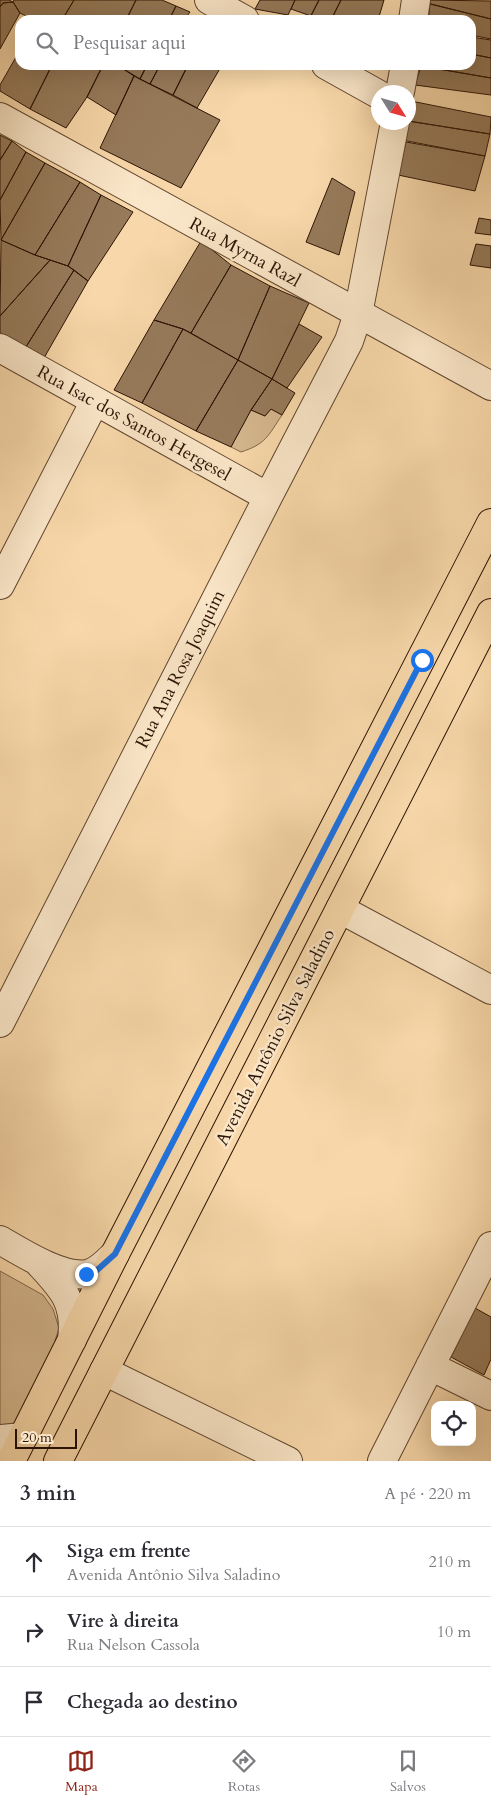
<!DOCTYPE html>
<html lang="pt">
<head>
<meta charset="utf-8">
<style>
	:root { --surface:#fff; --page:#f7f7f7; --text:#2b2b33; --muted:#7c7c81; --line:#e1e1e2; --accent:#8f2418 }
	body { margin:0; font-family:Cardo,serif; background:var(--page); color:var(--text) }
	.controls { position:absolute; right:15px; bottom:15px; display:grid; overflow:hidden; border-radius:10px; box-shadow:0 5px 20px #0002 }
	.controls button { width:45px; height:45px; display:grid; place-items:center; padding:0; border:0; border-bottom:1px solid var(--line); background:var(--surface); color:var(--text); font:25px sans-serif }
	.compass { position:absolute; left:371px; top:85px; width:45px; height:45px; border-radius:50%; background:var(--surface); box-shadow:0 5px 20px #0002; rotate:127deg }
	.scale { position:absolute; left:15px; bottom:12px; width:62px; box-sizing:border-box; padding-left:5px; border:2px solid #2c1404; border-top:0; font-size:14px; line-height:18px; white-space:nowrap; color:#2c1404; -webkit-text-stroke:4px #fae6c8; paint-order:stroke }
	.stop { position:absolute; width:15px; height:15px; margin:-11px; border:4px solid #1a73e8; border-radius:50%; background:#fff }
	.stop.end { background:#1a73e8; border-color:#fff; box-shadow:0 1px 5px #0008 }
	.list { margin:0; padding:0; list-style:none }
	h2 { display:flex; justify-content:space-between; align-items:center; height:65px; margin:0; padding:0 20px; font-size:21px }
	h2 small { font-size:16px; font-weight:400; color:var(--muted) }
	.list li { display:grid; grid-template-columns:32px 1fr auto; gap:15px; align-items:center; box-sizing:border-box; height:70px; padding:0 20px; border-top:1px solid var(--line) }
	.list b { display:block; font-size:19px; white-space:nowrap }
	.list p { margin:0; font-size:16px; white-space:nowrap; color:var(--muted) }
	.list em { font-size:16px; font-style:normal; color:var(--muted) }
	.icon { flex:none; width:28px; height:28px; fill:none; stroke:currentColor; stroke-width:2; stroke-linecap:round; stroke-linejoin:round }
	.map { position:relative; flex:none; width:491px; height:1461px; overflow:hidden }
	.search { position:absolute; background:var(--surface); box-shadow:0 5px 20px #0002; left:15px; right:15px; top:15px; height:55px; display:flex; align-items:center; gap:12px; box-sizing:border-box; padding:0 18px; border-radius:15px; color:var(--muted); font-size:19px }
	.sheet { height:275px; background:var(--surface) }
	nav { display:flex; justify-content:space-around; align-items:center; box-sizing:border-box; height:70px; border-top:1px solid var(--line); background:var(--surface); font-size:14px; color:var(--muted) }
	nav a { display:grid; justify-items:center; gap:2px }
	nav .on { color:var(--accent) }
	.map>svg:first-child { display:block }
	.green { fill:#d5b78e; stroke:#806649 }
	.building { fill:#967a5a; stroke:#2c1404 }
	.lines { fill:none; stroke-linecap:round; stroke-linejoin:round }
	.minor-casing { stroke:#5f452e; stroke-width:30 }
	.major-casing { stroke:#2c1404; stroke-width:30 }
	.minor { stroke:#fae6c8; stroke-width:28 }
	.major { stroke:#f8d8aa; stroke-width:28 }
	.route { stroke:#1a73e8; stroke-width:6 }
	.labels { text-anchor:middle; stroke-width:5; stroke-linejoin:round; paint-order:stroke }
	.street-label { font-size:18px; fill:#2c1404; stroke:#fae6c8 }
</style>
</head>
<body>
<div class="map">
<svg width="491" height="1461" viewBox="0 0 491 1461">
	<rect width="100%" height="100%" fill="#f8d8aa"/>
	<filter id="stains"><feTurbulence type="fractalNoise" baseFrequency=".004" numOctaves="4"/><feColorMatrix values="0 0 0 0 .2 0 0 0 0 .09 0 0 0 0 .02 0 0 0 .5 -.17"/></filter>
	<radialGradient id="worn" r=".72"><stop offset=".6" stop-color="#630" stop-opacity="0"/><stop offset="1" stop-color="#630" stop-opacity=".3"/></radialGradient>
	<path class="green" d="M 271,409 L 282,415 C 268,436 266,444 241,452 L 231,447 L 251,410 L 265,416 Z
		M 0,1271 L 43,1295 L 53,1309 L 59,1328 L 54,1344 L 16,1425 L 0,1426 Z"/>
	<path class="building" d="M 0,0 L 9,0 L 13,2 L 3,3 L 0,7 Z
		M 14,0 L 74,0 L 62,20 L 34,20 L 20,13 L 13,2 Z
		M 74,0 L 136,0 L 126,20 L 62,20 Z
		M 136,0 L 162,0 L 176,6 L 169,20 L 126,20 Z
		M 260,0 L 295,0 L 288,15 L 255,9 Z
		M 295,0 L 319,0 L 311,16 L 291,9 Z
		M 319,0 L 341,0 L 331,20 L 309,19 Z
		M 341,0 L 384,0 L 378,20 L 331,20 Z
		M 428,0 L 491,1 L 491,19 L 427,3 Z
		M 13,2 L 20,13 L 0,49 L 0,7 L 3,3 Z
		M 430,4 L 491,19 L 491,39 L 471,35 L 471,20 L 428,20 Z
		M 176,6 L 190,12 L 184,20 L 169,20 Z
		M 471,37 L 491,40 L 491,58 L 471,54 Z
		M 20,50 L 20,65 L 52,65 L 30,109 L 0,91 L 0,85 Z
		M 471,54 L 491,58 L 491,78 L 421,66 L 471,65 Z
		M 52,65 L 103,65 L 87,97 L 66,128 L 30,109 Z
		M 103,65 L 117,65 L 134,76 L 116,115 L 87,97 Z
		M 117,65 L 147,65 L 140,79 Z
		M 147,65 L 160,65 L 150,84 L 140,79 Z
		M 160,65 L 188,65 L 173,95 L 150,84 Z
		M 188,65 L 222,65 L 197,108 L 173,95 Z
		M 421,66 L 491,78 L 491,95 L 415,85 Z
		M 134,76 L 220,120 L 181,188 L 100,148 Z
		M 411,101 L 491,117 L 490,134 L 408,121 Z
		M 408,121 L 490,134 L 485,156 L 402,140 Z
		M 0,135 L 12,141 L 0,160 Z
		M 12,141 L 26,152 L 0,200 L 0,160 Z
		M 406,142 L 485,156 L 475,191 L 398,175 Z
		M 26,152 L 45,163 L 1,240 L 0,200 Z
		M 45,163 L 80,182 L 35,255 L 1,240 Z
		M 332,178 L 355,192 L 339,255 L 306,242 Z
		M 80,182 L 101,195 L 68,266 L 35,255 Z
		M 101,195 L 133,212 L 88,281 L 68,266 Z
		M 479,218 L 491,220 L 491,235 L 475,233 Z
		M 1,240 L 35,255 L 50,260 L 0,316 Z
		M 201,241 L 231,265 L 191,333 L 183,329 L 154,320 Z
		M 476,244 L 491,246 L 491,268 L 470,265 Z
		M 50,260 L 68,266 L 74,270 L 24,350 L 0,337 L 0,316 Z
		M 231,265 L 270,286 L 238,360 L 191,333 Z
		M 74,270 L 88,281 L 44,358 L 24,350 Z
		M 270,286 L 309,303 L 272,379 L 238,360 Z
		M 154,320 L 183,329 L 142,403 L 114,390 Z
		M 299,324 L 322,337 L 287,388 L 272,379 Z
		M 183,329 L 238,360 L 196,431 L 142,403 Z
		M 238,360 L 272,379 L 251,410 L 231,447 L 196,431 Z
		M 272,379 L 295,393 L 282,415 L 271,409 L 265,416 L 251,410 Z
		M 475,1308 L 491,1317 L 491,1359 L 484,1375 L 451,1357 Z"/>
	<g class="lines">
		<defs>
			<path id="minor" d="M 209,0 L 245,20
				M 413,20 L 416,0
				M 326,65 L 378,94
				M 400,92 L 405,65
				M 0,117 L 491,386
				M 0,348 L 268,497
				M 0,585 L 95,401
				M 340,909 L 491,990
				M 0,1023 L 268,497 L 349,341 L 358,314 L 395,122
				M 0,1240 C 21,1252 61,1278 87,1274 C 98,1272 107,1262 115,1254
				M 38,1262 C 62,1288 77,1302 72,1340
				M 430,1366 L 491,1396
				M 104,1371 L 288,1461
				M 0,1439 L 23,1437
				M 382,1461 L 491,1246"/>
			<path id="major" d="M 11,1461 L 115,1254 L 491,523
				M 58,1461 L 491,613"/>
		</defs>
		<use href="#minor" class="minor-casing"/>
		<use href="#major" class="major-casing"/>
		<use href="#minor" class="minor"/>
		<use href="#major" class="major"/>
	</g>
	<g class="lines">
		<path class="route" d="M 86,1274 L 96,1271 L 115,1254 L 422,660"/>
	</g>
	<g class="labels">
		<g class="street-label">
			<text transform="translate(245 252) rotate(29)" y="6">Rua Myrna Razl</text>
			<text transform="translate(134 423) rotate(29)" y="6">Rua Isac dos Santos Hergesel</text>
			<text transform="translate(180 669) rotate(-63)" y="6">Rua Ana Rosa Joaquim</text>
			<text transform="translate(275 1037) rotate(-63)" y="6">Avenida Antônio Silva Saladino</text>
		</g>
	</g>
	<rect width="100%" height="100%" filter="url(#stains)"/>
	<rect width="100%" height="100%" fill="url(#worn)"/>
</svg>
<div class="controls">
<button><svg class="icon" aria-label="locate" viewBox="0 0 24 24"><circle cx="12" cy="12" r="6"/><path d="M12 2v4M12 18v4M2 12h4M18 12h4"/></svg></button>
</div>
<svg class="compass" viewBox="-18 -18 36 36"><path d="M0-13l5 13h-10z" fill="#e53935"/><path d="M0 13l5-13h-10z" fill="#7c7c81"/></svg>
<div class="scale">20 m</div>
<div class="stop" style="left:422px;top:660px"></div>
<div class="stop end" style="left:86px;top:1274px"></div>
<div class="search"><svg class="icon" aria-label="search" viewBox="0 0 24 24"><circle cx="10" cy="10" r="6"/><path d="M15 15l6 6"/></svg>Pesquisar aqui</div>
</div>
<section class="sheet">
<h2>3 min<small>A pé · 220 m</small></h2>
<ul class="list">
<li><svg class="icon" aria-label="ahead" viewBox="0 0 24 24"><path d="M12 20V5M6 11l6-6 6 6"/></svg><div><b>Siga em frente</b><p>Avenida Antônio Silva Saladino</p></div><em>210 m</em></li>
<li><svg class="icon" aria-label="right" viewBox="0 0 24 24"><path d="M7 20v-9h11M14 6l5 5-5 5"/></svg><div><b>Vire à direita</b><p>Rua Nelson Cassola</p></div><em>10 m</em></li>
<li><svg class="icon" aria-label="arrive" viewBox="0 0 24 24"><path d="M6 21V4h12l-3 4 3 4H6"/></svg><div><b>Chegada ao destino</b></div></li>
</ul>
</section>
<nav>
<a class="on"><svg class="icon" aria-label="map" viewBox="0 0 24 24"><path d="M3 6l6-2 6 2 6-2v14l-6 2-6-2-6 2zM9 4v14M15 6v14"/></svg>Mapa</a>
<a><svg class="icon" aria-label="directions" viewBox="0 0 24 24"><path d="M12 3l9 9-9 9-9-9zM9 14v-3h6M13 9l2 2-2 2"/></svg>Rotas</a>
<a><svg class="icon" aria-label="saved" viewBox="0 0 24 24"><path d="M7 4h10v16l-5-4-5 4z"/></svg>Salvos</a>
</nav>
</body>
</html>
